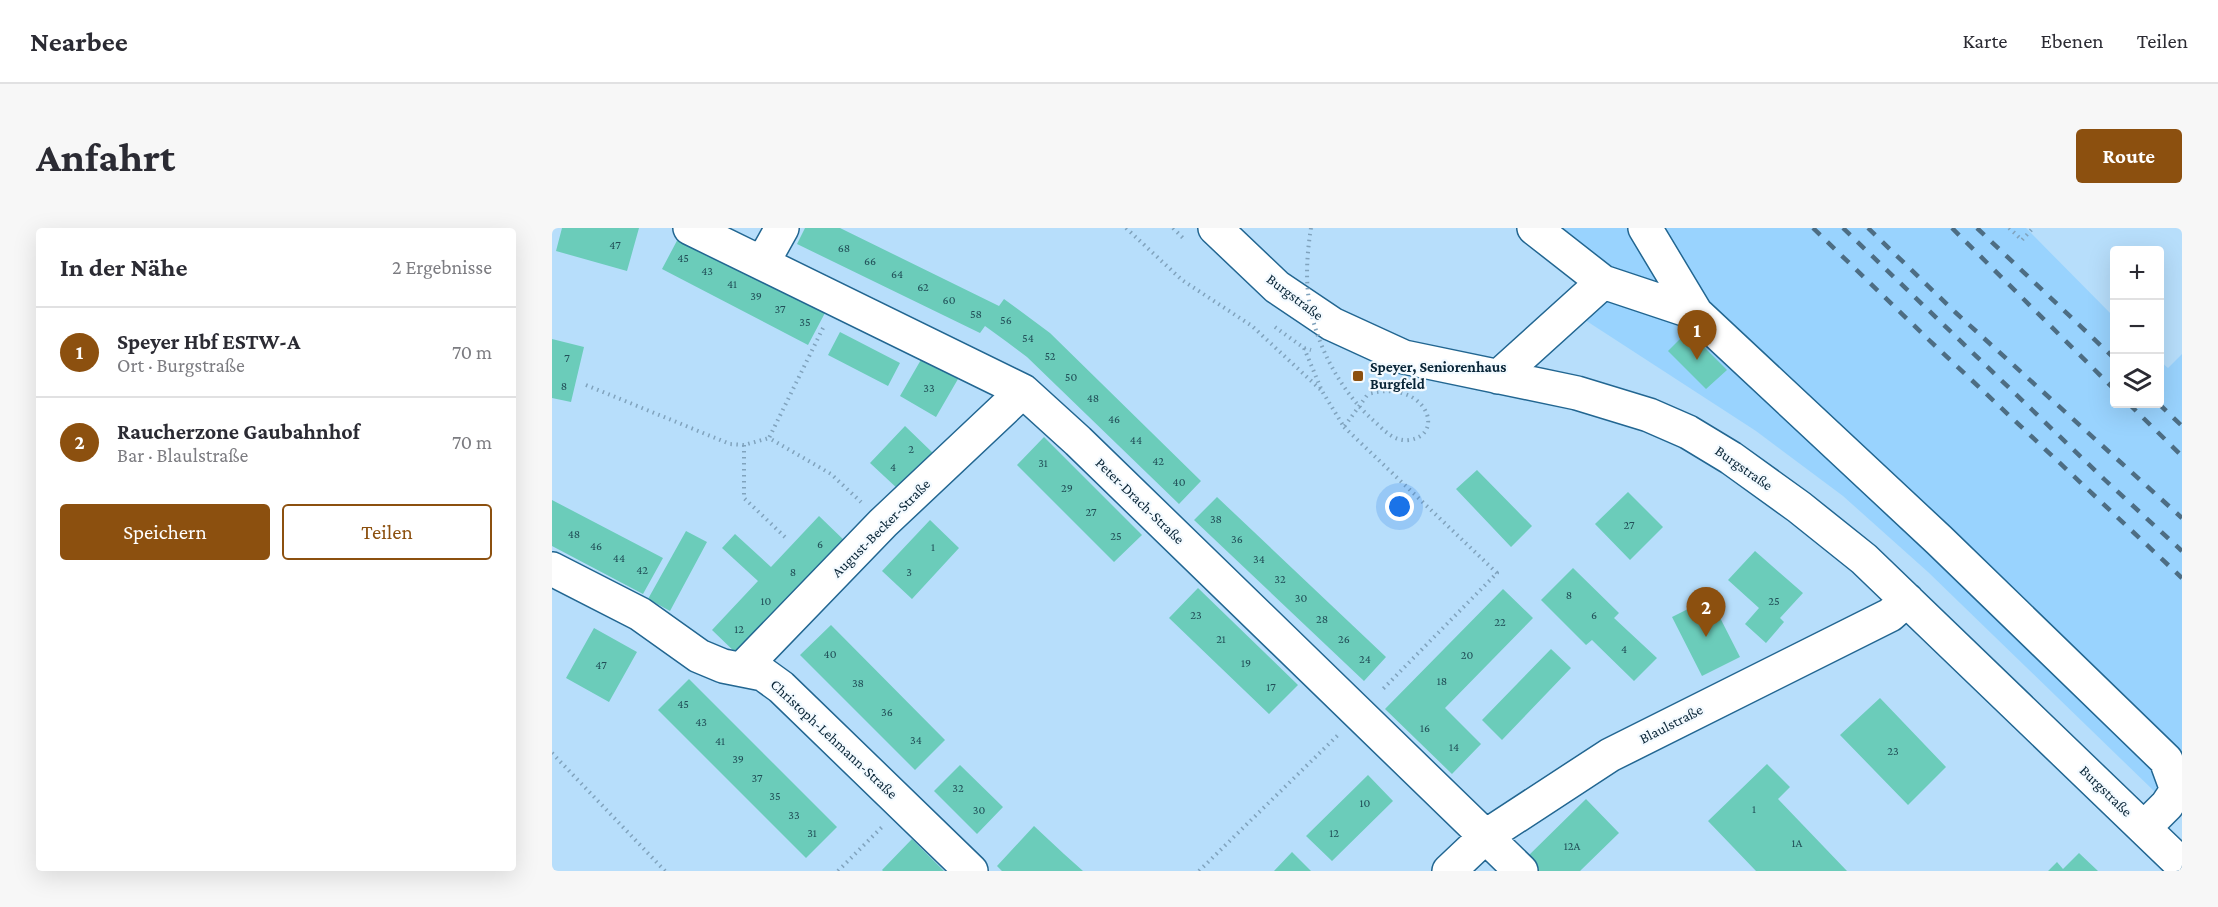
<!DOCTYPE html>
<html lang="de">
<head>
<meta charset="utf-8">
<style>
	:root { --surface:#fff; --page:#f7f7f7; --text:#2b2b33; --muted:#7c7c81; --line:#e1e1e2; --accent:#8c500f }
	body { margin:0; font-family:"Crimson Pro",serif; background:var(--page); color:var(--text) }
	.controls { position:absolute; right:18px; top:18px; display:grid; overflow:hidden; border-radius:6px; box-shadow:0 6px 24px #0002 }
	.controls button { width:54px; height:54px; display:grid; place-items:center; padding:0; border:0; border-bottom:2px solid var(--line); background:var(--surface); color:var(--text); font:30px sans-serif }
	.you { position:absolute; left:848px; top:279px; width:21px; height:21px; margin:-15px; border:4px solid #fff; border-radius:50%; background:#1a73e8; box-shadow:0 0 0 9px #1a73e833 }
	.badge { display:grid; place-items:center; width:39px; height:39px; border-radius:50%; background:var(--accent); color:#fff; font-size:20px; font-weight:700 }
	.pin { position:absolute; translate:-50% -50px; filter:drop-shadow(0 2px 3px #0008) }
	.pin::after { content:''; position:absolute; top:32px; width:21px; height:18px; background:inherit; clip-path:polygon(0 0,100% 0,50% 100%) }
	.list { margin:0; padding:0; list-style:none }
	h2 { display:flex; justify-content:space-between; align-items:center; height:78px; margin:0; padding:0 24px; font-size:26px }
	h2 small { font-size:20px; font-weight:400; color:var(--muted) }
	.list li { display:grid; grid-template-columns:39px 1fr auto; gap:18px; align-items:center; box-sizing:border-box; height:90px; padding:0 24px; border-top:2px solid var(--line) }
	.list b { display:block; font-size:22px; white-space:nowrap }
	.list p { margin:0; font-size:20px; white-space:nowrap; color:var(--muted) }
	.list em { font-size:20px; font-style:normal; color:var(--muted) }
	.actions { display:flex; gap:12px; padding:18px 24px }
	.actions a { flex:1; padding:14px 0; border:2px solid var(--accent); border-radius:6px; text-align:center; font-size:21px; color:var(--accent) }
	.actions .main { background:var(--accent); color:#fff }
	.icon { flex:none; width:33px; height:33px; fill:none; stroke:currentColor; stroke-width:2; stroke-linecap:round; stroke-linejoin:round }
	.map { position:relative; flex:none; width:1630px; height:643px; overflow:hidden; border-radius:6px }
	header { display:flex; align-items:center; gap:36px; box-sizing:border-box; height:84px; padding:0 30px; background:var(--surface); border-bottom:2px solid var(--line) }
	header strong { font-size:28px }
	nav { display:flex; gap:33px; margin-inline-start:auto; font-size:21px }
	.intro { display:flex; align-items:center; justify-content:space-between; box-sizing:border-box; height:144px; padding:0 36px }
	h1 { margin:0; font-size:42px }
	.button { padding:15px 27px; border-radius:6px; background:var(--accent); color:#fff; font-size:21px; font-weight:700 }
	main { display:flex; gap:36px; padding:0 36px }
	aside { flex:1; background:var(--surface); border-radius:6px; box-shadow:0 6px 24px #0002 }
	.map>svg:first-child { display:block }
	.built { fill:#99d3fe }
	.building { fill:#6bccba }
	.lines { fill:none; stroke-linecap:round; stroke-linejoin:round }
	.minor-casing { stroke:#226691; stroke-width:36 }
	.path { stroke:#80a3bd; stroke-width:4; stroke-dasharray:1.5 4.5; stroke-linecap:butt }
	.minor { stroke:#fff; stroke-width:33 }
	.rail { stroke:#4d6d83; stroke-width:4.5; stroke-dasharray:10 10; stroke-linecap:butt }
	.path-bridge { stroke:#80a3bd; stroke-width:4; stroke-dasharray:1.5 4.5; stroke-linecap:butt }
	.poi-dot { fill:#8c500f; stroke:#f3faff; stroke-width:2 }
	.labels { text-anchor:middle; stroke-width:4.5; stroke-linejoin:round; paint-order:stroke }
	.number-label { font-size:12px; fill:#224f58 }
	.street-label { font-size:15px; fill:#092537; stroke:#f3faff }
	.poi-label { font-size:15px; font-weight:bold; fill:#092537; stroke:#f3faff; text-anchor:start }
</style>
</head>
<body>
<header>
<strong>Nearbee</strong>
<nav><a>Karte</a><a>Ebenen</a><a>Teilen</a></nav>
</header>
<div class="intro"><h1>Anfahrt</h1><a class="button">Route</a></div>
<main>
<aside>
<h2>In der Nähe<small>2 Ergebnisse</small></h2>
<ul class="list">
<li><span class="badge">1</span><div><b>Speyer Hbf ESTW-A</b><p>Ort · Burgstraße</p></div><em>70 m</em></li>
<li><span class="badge">2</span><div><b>Raucherzone Gaubahnhof</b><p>Bar · Blaulstraße</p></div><em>70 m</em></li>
</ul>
<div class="actions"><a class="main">Speichern</a><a>Teilen</a></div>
</aside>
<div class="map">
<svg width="1630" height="643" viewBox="0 0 1630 643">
	<rect width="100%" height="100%" fill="#b7defb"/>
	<path class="built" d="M 967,0 L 1474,0 L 1562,89 L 1562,176 L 1608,176 L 1608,133 L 1616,140 L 1630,126 L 1630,586 L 1601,562 L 1376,344 L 1291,268 L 1204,203 L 1033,92 L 1048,67 Z"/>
	<path class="building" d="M 10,0 L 87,0 L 75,43 L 4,23 Z
		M 253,0 L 288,0 L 447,78 L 452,71 L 498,105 L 649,253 L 627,276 L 475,129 L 455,114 L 433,98 L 428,105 L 245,16 Z
		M 128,7 L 274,83 L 256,117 L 110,41 Z
		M 1136,103 L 1175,142 L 1154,161 L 1116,123 Z
		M 288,104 L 348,135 L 336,158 L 276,127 Z
		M 0,111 L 32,119 L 19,174 L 0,170 Z
		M 370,130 L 406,151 L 384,189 L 348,168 Z
		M 353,198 L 382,226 L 347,262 L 318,235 Z
		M 492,209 L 590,307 L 562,334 L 465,237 Z
		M 925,242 L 980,298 L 959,319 L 904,261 Z
		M 1076,264 L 1111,299 L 1078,332 L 1043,296 Z
		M 665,269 L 834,429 L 812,453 L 642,292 Z
		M 0,272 L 111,330 L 91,366 L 0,318 Z
		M 267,288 L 295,315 L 187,428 L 160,402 L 206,353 L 170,320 L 183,306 L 219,339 Z
		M 378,292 L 407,320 L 360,371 L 330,343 Z
		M 134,303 L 155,314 L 118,383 L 96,371 Z
		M 1203,323 L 1251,365 L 1228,390 L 1232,394 L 1214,415 L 1193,396 L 1207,380 L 1176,352 Z
		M 1021,340 L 1067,385 L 1062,390 L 1105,430 L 1082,453 L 1040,412 L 1034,417 L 989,372 Z
		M 646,360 L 746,457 L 717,486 L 617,390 Z
		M 951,361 L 981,390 L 893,480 L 929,516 L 900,546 L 833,481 Z
		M 1158,370 L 1188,429 L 1150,448 L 1120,389 Z
		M 279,397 L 393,512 L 363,542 L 248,427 Z
		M 42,400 L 85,424 L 57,474 L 14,450 Z
		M 999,421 L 1019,440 L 950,512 L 930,492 Z
		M 137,451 L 285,599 L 254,630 L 106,482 Z
		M 1328,470 L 1394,539 L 1356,577 L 1288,507 Z
		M 1215,536 L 1238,559 L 1226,571 L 1295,643 L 1204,643 L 1156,593 Z
		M 408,537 L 451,579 L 425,606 L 382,563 Z
		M 816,547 L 841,573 L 780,633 L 754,608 Z
		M 1034,571 L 1067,605 L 1028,643 L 985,643 L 973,631 Z
		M 482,598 L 512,626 L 531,643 L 450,643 L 445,638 Z
		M 360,611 L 392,643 L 331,643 L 330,642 Z
		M 740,624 L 759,643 L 722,643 Z
		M 1527,625 L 1546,643 L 1496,643 L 1505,634 L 1511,641 Z"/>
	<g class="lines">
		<defs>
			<path id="minor" d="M 138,0 L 471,163 L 526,213 L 969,643
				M 663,0 L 725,59 L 780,96 L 852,129 L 1025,165 L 1097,187 L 1136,204 L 1179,230 L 1247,279 L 1312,331 L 1630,637
				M 982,0 L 1051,54 L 1144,85 L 1387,312 L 1614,532 L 1625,562 L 1615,577 L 1593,599
				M 1093,0 L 1144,85
				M 211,34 L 230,0
				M 946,149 L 1051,54
				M 0,341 L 88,386 L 147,428 L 171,438 L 211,446 L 229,459 L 419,643
				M 190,441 L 331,295 L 471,163
				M 897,643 L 934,608 L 1058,527 L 1338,387 L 1355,372"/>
		</defs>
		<use href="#minor" class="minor-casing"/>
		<path class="path" d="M 574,0 L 630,52 L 700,98 L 770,163
			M 621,0 L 633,12
			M 1457,0 L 1470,12 L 1481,0
			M 723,99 L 752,120 L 759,122
			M 271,100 L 217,210 L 279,246 L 309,274
			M 752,120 L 770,163 L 792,199 L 816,166
			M 34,157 L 178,216 L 192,217 L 217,210
			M 792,199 L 945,345 L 829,463
			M 192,217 L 192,270 L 234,310
			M 0,525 L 113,643
			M 286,643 L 330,599
			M 647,643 L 786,507"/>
		<use href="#minor" class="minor"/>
		<path class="rail" d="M 1261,0 L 1377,112 L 1630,350
			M 1291,0 L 1553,252 L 1630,323
			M 1316,0 L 1403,84 L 1630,290
			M 1400,0 L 1562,161
			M 1425,0 L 1562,130
			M 1577,176 L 1630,228
			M 1607,176 L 1630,198"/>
		<path class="path-bridge" d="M 759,0 C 755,25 753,53 758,78 C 765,119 790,165 822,193 C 832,202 842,214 857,212 C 895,207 874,150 816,166"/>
	</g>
	<rect class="poi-dot" x="800" y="142" width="12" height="12" rx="3"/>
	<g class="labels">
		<g class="number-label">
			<text x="63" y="21">47</text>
			<text x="292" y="24">68</text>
			<text x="131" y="34">45</text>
			<text x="318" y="37">66</text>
			<text x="155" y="47">43</text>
			<text x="345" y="50">64</text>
			<text x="180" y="60">41</text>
			<text x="371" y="63">62</text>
			<text x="204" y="72">39</text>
			<text x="397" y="76">60</text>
			<text x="228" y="85">37</text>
			<text x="424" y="90">58</text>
			<text x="454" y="96">56</text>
			<text x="253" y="98">35</text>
			<text x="476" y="114">54</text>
			<text x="498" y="132">52</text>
			<text x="15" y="134">7</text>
			<text x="519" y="153">50</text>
			<text x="12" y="162">8</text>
			<text x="377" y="164">33</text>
			<text x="541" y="174">48</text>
			<text x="562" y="195">46</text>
			<text x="584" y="216">44</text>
			<text x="359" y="225">2</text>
			<text x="606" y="237">42</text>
			<text x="491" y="239">31</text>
			<text x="341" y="243">4</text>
			<text x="627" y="258">40</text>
			<text x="515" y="264">29</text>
			<text x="539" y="288">27</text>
			<text x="664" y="295">38</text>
			<text x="1077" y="301">27</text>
			<text x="22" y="310">48</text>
			<text x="564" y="312">25</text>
			<text x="685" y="315">36</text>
			<text x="268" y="320">6</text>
			<text x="44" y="322">46</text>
			<text x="381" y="323">1</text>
			<text x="67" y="334">44</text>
			<text x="707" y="335">34</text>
			<text x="90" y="346">42</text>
			<text x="241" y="348">8</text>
			<text x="357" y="348">3</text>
			<text x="728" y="355">32</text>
			<text x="1017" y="371">8</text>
			<text x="749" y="374">30</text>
			<text x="214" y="377">10</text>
			<text x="1222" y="377">25</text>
			<text x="644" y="391">23</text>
			<text x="1042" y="391">6</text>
			<text x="770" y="395">28</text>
			<text x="948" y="398">22</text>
			<text x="187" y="405">12</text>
			<text x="669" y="415">21</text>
			<text x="792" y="415">26</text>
			<text x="1072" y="425">4</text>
			<text x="278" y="430">40</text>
			<text x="915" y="431">20</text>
			<text x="813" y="435">24</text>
			<text x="694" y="439">19</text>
			<text x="49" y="441">47</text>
			<text x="890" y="457">18</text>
			<text x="306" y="459">38</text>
			<text x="719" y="463">17</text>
			<text x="131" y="480">45</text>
			<text x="335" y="488">36</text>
			<text x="149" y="498">43</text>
			<text x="873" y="504">16</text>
			<text x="364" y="516">34</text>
			<text x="168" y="517">41</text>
			<text x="902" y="523">14</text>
			<text x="1341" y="527">23</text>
			<text x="186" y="535">39</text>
			<text x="205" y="554">37</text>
			<text x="406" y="564">32</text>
			<text x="223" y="572">35</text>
			<text x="813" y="579">10</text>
			<text x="1202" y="585">1</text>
			<text x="427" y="586">30</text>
			<text x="242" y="591">33</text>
			<text x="260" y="609">31</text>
			<text x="782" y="609">12</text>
			<text x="1245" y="619">1A</text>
			<text x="1020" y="622">12A</text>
		</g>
		<g class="street-label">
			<text transform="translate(743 69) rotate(37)" y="5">Burgstraße</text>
			<text transform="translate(1192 240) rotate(35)" y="5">Burgstraße</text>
			<text transform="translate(588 273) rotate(44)" y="5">Peter-Drach-Straße</text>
			<text transform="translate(329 300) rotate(-45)" y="5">August-Becker-Straße</text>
			<text transform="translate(1119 496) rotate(-27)" y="5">Blaulstraße</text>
			<text transform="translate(282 511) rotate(43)" y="5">Christoph-Lehmann-Straße</text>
			<text transform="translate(1554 563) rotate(44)" y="5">Burgstraße</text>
		</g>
		<g class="poi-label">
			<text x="818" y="144">Speyer, Seniorenhaus<tspan x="818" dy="17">Burgfeld</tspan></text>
		</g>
	</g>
</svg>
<div class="controls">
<button>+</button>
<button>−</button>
<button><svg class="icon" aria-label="layers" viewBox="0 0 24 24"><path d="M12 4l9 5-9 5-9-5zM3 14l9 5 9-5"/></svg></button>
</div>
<div class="you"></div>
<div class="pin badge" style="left:1145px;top:132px">1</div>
<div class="pin badge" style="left:1154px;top:409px">2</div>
</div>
</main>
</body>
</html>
